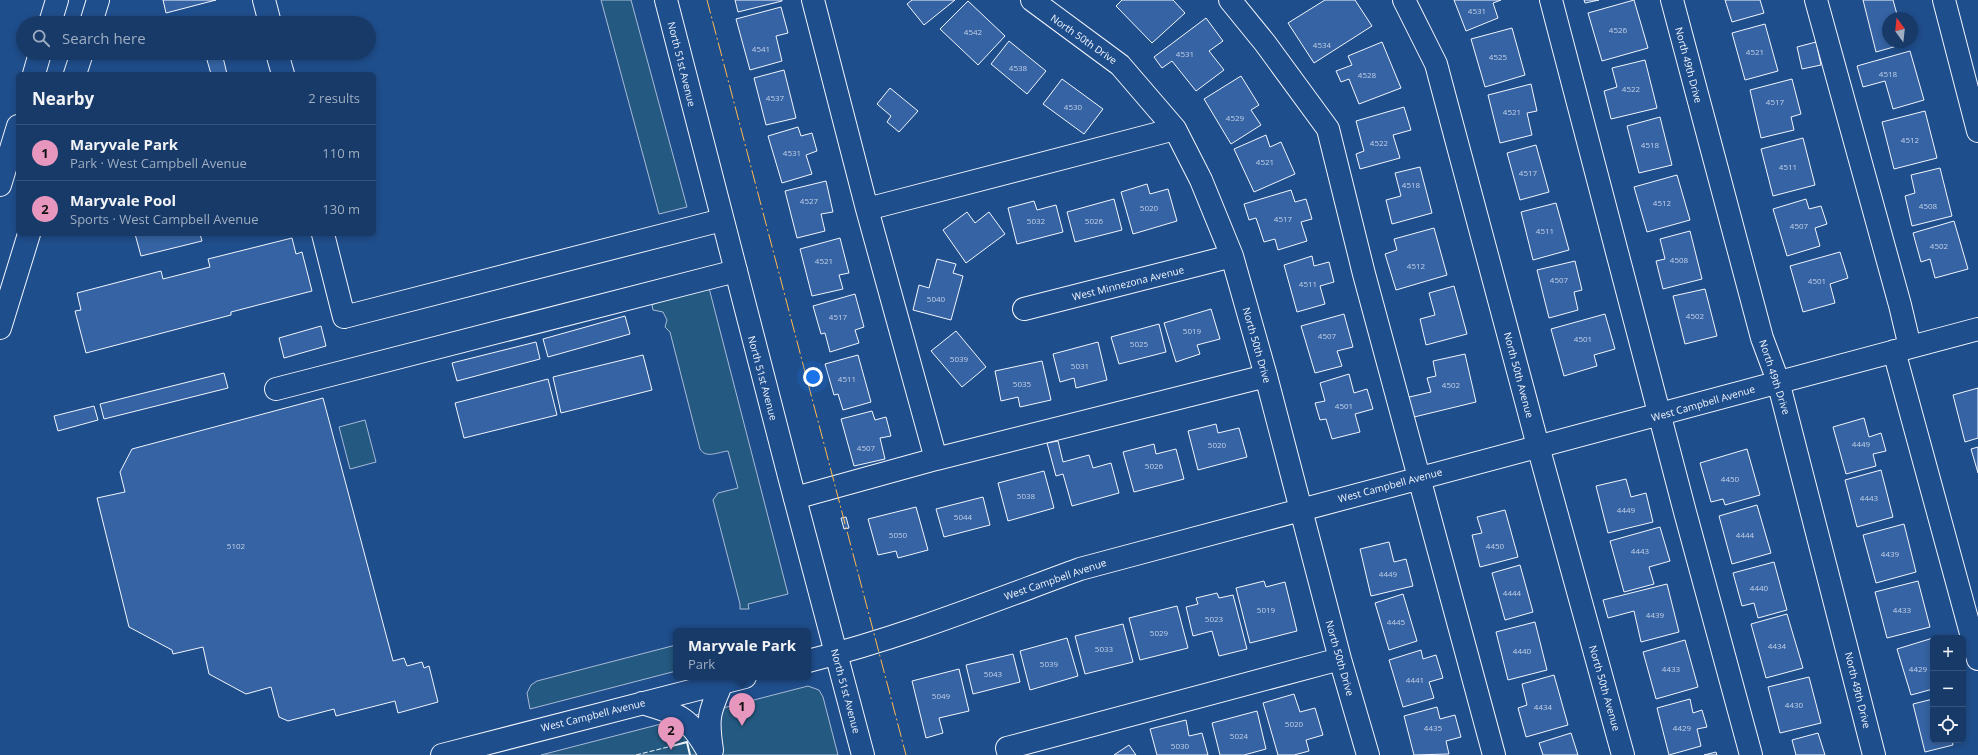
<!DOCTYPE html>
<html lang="en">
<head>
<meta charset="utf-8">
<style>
	:root { --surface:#173a69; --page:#20416f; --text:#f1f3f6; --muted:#9eadc0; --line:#36547d; --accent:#e797bd }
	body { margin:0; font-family:"Open Sans",sans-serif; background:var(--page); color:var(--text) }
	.controls { position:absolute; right:12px; bottom:12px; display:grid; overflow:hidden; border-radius:6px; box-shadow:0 2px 6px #0003 }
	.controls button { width:36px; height:36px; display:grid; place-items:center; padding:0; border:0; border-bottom:1px solid var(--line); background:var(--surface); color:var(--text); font:20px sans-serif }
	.compass { position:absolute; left:1882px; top:12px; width:36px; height:36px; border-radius:50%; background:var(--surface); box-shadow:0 2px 6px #0003; rotate:345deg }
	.you { position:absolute; left:813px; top:377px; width:14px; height:14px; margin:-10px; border:3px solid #fff; border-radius:50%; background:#1a73e8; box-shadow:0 0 0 6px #1a73e833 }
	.badge { display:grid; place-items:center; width:26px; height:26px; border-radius:50%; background:var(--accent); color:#111; font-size:13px; font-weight:700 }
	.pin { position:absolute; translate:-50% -33px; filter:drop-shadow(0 1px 2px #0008) }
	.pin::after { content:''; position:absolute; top:21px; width:14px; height:12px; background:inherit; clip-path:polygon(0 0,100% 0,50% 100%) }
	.popup { position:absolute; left:673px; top:628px; width:138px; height:52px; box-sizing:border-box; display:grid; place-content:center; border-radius:6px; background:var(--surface); filter:drop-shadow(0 1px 3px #0005); font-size:13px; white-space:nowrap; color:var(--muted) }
	.popup b { font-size:15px; color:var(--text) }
	.popup::after { content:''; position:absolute; left:50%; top:100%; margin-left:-8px; border:8px solid transparent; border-top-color:var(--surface) }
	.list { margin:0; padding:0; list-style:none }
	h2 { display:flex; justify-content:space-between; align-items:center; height:52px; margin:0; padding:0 16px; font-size:17px }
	h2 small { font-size:13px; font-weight:400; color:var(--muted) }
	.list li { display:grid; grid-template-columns:26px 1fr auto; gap:12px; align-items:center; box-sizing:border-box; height:56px; padding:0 16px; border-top:1px solid var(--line) }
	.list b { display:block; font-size:15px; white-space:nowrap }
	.list p { margin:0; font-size:13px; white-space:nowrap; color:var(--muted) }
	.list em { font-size:13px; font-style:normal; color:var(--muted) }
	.icon { flex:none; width:22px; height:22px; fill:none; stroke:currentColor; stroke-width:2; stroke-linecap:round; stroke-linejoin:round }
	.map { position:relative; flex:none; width:1978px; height:755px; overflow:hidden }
	.search { position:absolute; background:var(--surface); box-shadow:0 2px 6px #0003; left:16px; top:16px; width:360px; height:44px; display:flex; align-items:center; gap:10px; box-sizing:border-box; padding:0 14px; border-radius:22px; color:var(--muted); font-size:15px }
	.panel { position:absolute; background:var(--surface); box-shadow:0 2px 6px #0003; left:16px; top:72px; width:360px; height:164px; border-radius:6px }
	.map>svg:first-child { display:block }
	.green { fill:#245a82; stroke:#a8bbd7 }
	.building { fill:#3563a3; stroke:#f2f6ff }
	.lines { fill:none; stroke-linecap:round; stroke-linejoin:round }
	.minor-casing { stroke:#f2f6ff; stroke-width:24 }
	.major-casing { stroke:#f2f6ff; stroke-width:24 }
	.minor { stroke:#1f4e8c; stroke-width:22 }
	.major { stroke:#1f4e8c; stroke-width:22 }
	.fence { stroke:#f2f6ff; stroke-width:1; stroke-dasharray:5 2; stroke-linecap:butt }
	.wall { stroke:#f2f6ff; stroke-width:2 }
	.power { stroke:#ffb74d; stroke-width:1; stroke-dasharray:14 3 2 3; stroke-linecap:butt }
	.labels { text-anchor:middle; stroke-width:3; stroke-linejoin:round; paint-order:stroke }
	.number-label { font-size:8px; fill:#c3d1e8 }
	.street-label { font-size:10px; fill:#f2f6ff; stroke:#1f4e8c }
</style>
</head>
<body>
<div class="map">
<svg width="1978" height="755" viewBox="0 0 1978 755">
	<rect width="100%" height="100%" fill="#1f4e8c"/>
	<path class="green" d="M 601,0 L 631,0 L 687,207 L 659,214 Z
		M 709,288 L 788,594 L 748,604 L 749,609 L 740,609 L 740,604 L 713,500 L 718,493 L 738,488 L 728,451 C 718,452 706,459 700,449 L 670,332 L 665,327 L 667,320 L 663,312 L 653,310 L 652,305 L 673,294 Z
		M 365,420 L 376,462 L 350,469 L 339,427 Z
		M 676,645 L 676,671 L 530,709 L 527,693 L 531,685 L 537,681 Z
		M 808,686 L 819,690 L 823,697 L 838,755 L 541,755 Z"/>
	<path class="building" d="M 163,0 L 216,0 L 166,13 Z
		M 735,0 L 782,0 L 782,1 L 738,12 Z
		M 912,0 L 955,0 L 924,25 L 907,4 Z
		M 1122,0 L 1173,0 L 1185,13 L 1152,43 L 1116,6 Z
		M 1325,0 L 1355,0 L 1372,26 L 1314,63 L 1288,23 Z
		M 1454,0 L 1501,0 L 1493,3 L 1498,18 L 1466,31 Z
		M 1584,0 L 1599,0 L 1585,3 Z
		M 1634,0 L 1648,48 L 1602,61 L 1588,13 Z
		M 1725,0 L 1760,0 L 1764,13 L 1732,22 Z
		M 1863,0 L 1893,0 L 1898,18 L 1888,18 L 1888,42 L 1904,42 L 1904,44 L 1876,52 Z
		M 968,1 L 1005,36 L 978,65 L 940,29 Z
		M 781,7 L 788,33 L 776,36 L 782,61 L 750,70 L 736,19 Z
		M 1206,18 L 1223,41 L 1209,51 L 1224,70 L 1196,91 L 1172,61 L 1162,68 L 1154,57 Z
		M 1765,24 L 1778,71 L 1745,80 L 1732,33 Z
		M 1512,28 L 1525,75 L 1485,87 L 1471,39 Z
		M 1009,41 L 1046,71 L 1027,94 L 991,64 Z
		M 1382,42 L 1401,88 L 1359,104 L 1349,79 L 1341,82 L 1336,71 L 1352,65 L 1348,56 Z
		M 1816,42 L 1821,65 L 1802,69 L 1797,47 Z
		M 1910,51 L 1924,100 L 1893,109 L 1885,81 L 1863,87 L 1857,66 Z
		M 205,53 L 222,53 L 227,74 L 211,74 Z
		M 1645,60 L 1657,108 L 1611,119 L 1604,91 L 1617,87 L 1612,68 Z
		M 784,70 L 796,118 L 766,125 L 754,78 Z
		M 1241,76 L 1259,105 L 1251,110 L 1261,125 L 1231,144 L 1204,99 Z
		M 1062,79 L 1103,109 L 1084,134 L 1043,104 Z
		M 1792,79 L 1801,114 L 1791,117 L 1794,130 L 1761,138 L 1750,90 Z
		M 1531,84 L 1537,111 L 1527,113 L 1532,135 L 1500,143 L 1488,95 Z
		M 890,88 L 918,111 L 899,132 L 887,122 L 891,116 L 877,104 Z
		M 1404,107 L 1411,130 L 1393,135 L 1400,158 L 1360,169 L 1356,154 L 1364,151 L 1356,121 Z
		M 1925,111 L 1937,158 L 1894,169 L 1882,122 Z
		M 1660,117 L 1672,165 L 1639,173 L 1627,126 Z
		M 798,127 L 801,136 L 812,133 L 817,151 L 806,155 L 812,174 L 782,183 L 768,136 Z
		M 1266,135 L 1270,147 L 1281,142 L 1295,174 L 1254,192 L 1234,149 Z
		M 1803,138 L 1815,185 L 1773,196 L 1761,149 Z
		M 1536,145 L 1549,192 L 1520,200 L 1507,153 Z
		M 1420,167 L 1432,213 L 1392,224 L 1386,200 L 1401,196 L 1395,173 Z
		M 1940,168 L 1952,216 L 1912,226 L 1905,196 L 1915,193 L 1911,175 Z
		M 1677,175 L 1690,220 L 1647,232 L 1634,187 Z
		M 826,181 L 833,212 L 821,214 L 825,231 L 797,238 L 785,191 Z
		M 1147,184 L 1150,194 L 1168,189 L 1177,221 L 1133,234 L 1121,192 Z
		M 1291,190 L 1295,202 L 1306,199 L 1312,219 L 1301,222 L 1307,241 L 1278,250 L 1275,239 L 1264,242 L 1256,218 L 1249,220 L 1244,204 Z
		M 1114,199 L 1122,230 L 1075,242 L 1067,212 Z
		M 1806,199 L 1809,209 L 1821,206 L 1827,224 L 1815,228 L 1820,246 L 1787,256 L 1773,209 Z
		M 1034,201 L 1037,210 L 1056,205 L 1063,232 L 1017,244 L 1008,208 Z
		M 1556,203 L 1569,250 L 1533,260 L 1521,212 Z
		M 967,212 L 975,223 L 989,212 L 1005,234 L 966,263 L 943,230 Z
		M 1954,221 L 1968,269 L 1935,278 L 1930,259 L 1921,262 L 1913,233 Z
		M 1434,228 L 1447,275 L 1396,290 L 1385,254 L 1397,250 L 1394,239 Z
		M 1690,231 L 1702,279 L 1663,289 L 1656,261 L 1665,259 L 1660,239 Z
		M 135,234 L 200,234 L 202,241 L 141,256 Z
		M 292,238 L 296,254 L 302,252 L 312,291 L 231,312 L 231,315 L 86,353 L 75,311 L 81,310 L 77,293 L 161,271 L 163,279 L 210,267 L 208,259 Z
		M 840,238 L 849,273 L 839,275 L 843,289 L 812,296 L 800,249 Z
		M 1840,252 L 1848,278 L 1830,284 L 1835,303 L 1803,312 L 1790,266 Z
		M 1312,256 L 1314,266 L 1329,262 L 1334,282 L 1320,286 L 1325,304 L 1297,312 L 1284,265 Z
		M 937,259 L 956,264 L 953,273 L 963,276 L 951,320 L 913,310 L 919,285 L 929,288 Z
		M 1575,261 L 1582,290 L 1574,292 L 1578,310 L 1549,318 L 1537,270 Z
		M 1454,286 L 1467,334 L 1426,345 L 1420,319 L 1435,315 L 1429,293 Z
		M 1705,289 L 1717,336 L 1685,344 L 1673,296 Z
		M 855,294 L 864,327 L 855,330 L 859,343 L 830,352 L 825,333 L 821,334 L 813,306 Z
		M 1211,309 L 1220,339 L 1197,345 L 1200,354 L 1176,362 L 1164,323 Z
		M 1344,314 L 1353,347 L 1337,351 L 1342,366 L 1315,373 L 1301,326 Z
		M 1605,314 L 1615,349 L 1594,355 L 1597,366 L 1564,376 L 1551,329 Z
		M 625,316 L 630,334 L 548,357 L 543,339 Z
		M 1159,324 L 1166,352 L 1119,364 L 1111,337 Z
		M 321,326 L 326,346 L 284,358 L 279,338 Z
		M 956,331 L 986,367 L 962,387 L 931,351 Z
		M 536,342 L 540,359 L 457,381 L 452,363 Z
		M 1098,342 L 1107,380 L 1076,388 L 1074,378 L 1060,382 L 1053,354 Z
		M 1465,354 L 1476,402 L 1410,418 L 1405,398 L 1431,392 L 1427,378 L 1436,376 L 1433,361 Z
		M 643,355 L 652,390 L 561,413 L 553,377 Z
		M 858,355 L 871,402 L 843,410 L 838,394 L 834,395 L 825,364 Z
		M 1042,361 L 1051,400 L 1020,407 L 1018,397 L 1001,401 L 995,371 Z
		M 224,373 L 228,388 L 104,419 L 100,404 Z
		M 1349,374 L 1354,393 L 1367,389 L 1373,409 L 1355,414 L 1360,432 L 1332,439 L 1326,419 L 1320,420 L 1315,403 L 1325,401 L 1320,383 Z
		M 548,379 L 557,415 L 464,438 L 455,403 Z
		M 1978,388 L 1978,438 L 1965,442 L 1953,395 Z
		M 323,398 L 393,661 L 404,658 L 407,666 L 422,662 L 424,668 L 429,666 L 438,702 L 398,713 L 395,701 L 336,716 L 334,709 L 288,721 L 279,717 L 271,687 L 246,694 L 209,674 L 203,647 L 173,654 L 172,650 L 129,627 L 97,498 L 125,492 L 120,472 L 132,449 Z
		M 94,406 L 98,420 L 58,431 L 54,416 Z
		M 872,411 L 875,420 L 886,417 L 891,436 L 880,438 L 885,459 L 854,466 L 841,419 Z
		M 1864,418 L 1869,437 L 1881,433 L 1886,451 L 1873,454 L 1876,466 L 1846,474 L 1833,427 Z
		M 1216,424 L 1218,433 L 1239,428 L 1247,457 L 1198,470 L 1188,431 Z
		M 1058,441 L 1063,462 L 1089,455 L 1093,468 L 1111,463 L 1119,493 L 1072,506 L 1063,474 L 1056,476 L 1047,443 Z
		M 1154,444 L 1156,454 L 1176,449 L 1184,479 L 1134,492 L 1123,452 Z
		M 1978,447 L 1978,473 L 1971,449 Z
		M 1747,449 L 1760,495 L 1725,505 L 1723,499 L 1711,502 L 1700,463 Z
		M 1881,470 L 1893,517 L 1857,527 L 1845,480 Z
		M 1044,471 L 1054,508 L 1008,521 L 998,483 Z
		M 1626,479 L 1631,497 L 1646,493 L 1653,522 L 1608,533 L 1596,486 Z
		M 983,497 L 990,525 L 944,537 L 936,509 Z
		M 1757,505 L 1771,553 L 1732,564 L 1719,516 Z
		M 916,507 L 928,550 L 898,558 L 896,551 L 878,555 L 868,519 Z
		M 1505,510 L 1518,557 L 1480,567 L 1472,535 L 1482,533 L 1477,517 Z
		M 846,517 L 849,528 L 844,529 L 841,518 Z
		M 1904,524 L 1916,572 L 1876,583 L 1863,535 Z
		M 1660,527 L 1670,561 L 1649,567 L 1654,584 L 1624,592 L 1610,541 Z
		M 1389,542 L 1394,562 L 1406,559 L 1413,586 L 1371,596 L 1360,549 Z
		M 1774,562 L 1787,610 L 1758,618 L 1754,603 L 1742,606 L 1733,573 Z
		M 1520,565 L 1533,612 L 1505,620 L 1492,573 Z
		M 1264,581 L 1266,587 L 1285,582 L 1297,631 L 1250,643 L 1236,588 Z
		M 1918,581 L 1930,627 L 1887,638 L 1875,592 Z
		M 1667,584 L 1679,632 L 1641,642 L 1634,611 L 1608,618 L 1603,600 Z
		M 1217,593 L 1219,598 L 1233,595 L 1247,649 L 1219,656 L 1212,631 L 1193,636 L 1186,607 L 1198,604 L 1196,598 Z
		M 1403,594 L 1417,641 L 1389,650 L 1375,603 Z
		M 1177,606 L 1188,648 L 1140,660 L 1129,618 Z
		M 1787,614 L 1803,668 L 1766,678 L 1751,624 Z
		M 1535,622 L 1547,670 L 1508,680 L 1496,632 Z
		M 1123,624 L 1133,662 L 1085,674 L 1075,636 Z
		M 1067,638 L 1078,676 L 1030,690 L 1020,651 Z
		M 1933,638 L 1933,689 L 1911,695 L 1897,649 Z
		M 1685,640 L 1698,687 L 1656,699 L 1643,652 Z
		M 1421,650 L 1423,659 L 1436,655 L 1443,678 L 1429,682 L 1434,698 L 1403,707 L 1389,660 Z
		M 1013,654 L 1020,682 L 973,694 L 966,665 Z
		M 959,669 L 969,711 L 939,718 L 943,733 L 926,738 L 912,681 Z
		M 1554,675 L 1568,725 L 1526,737 L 1518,708 L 1527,705 L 1522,684 Z
		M 1809,677 L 1821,723 L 1780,733 L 1768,687 Z
		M 1294,694 L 1300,712 L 1315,708 L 1323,735 L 1306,740 L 1309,751 L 1294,755 L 1278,755 L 1263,703 Z
		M 1690,699 L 1693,713 L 1702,710 L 1707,727 L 1697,729 L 1701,746 L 1669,755 L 1657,708 Z
		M 1933,699 L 1933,740 L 1952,740 L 1953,745 L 1925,752 L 1913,704 Z
		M 1437,707 L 1440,719 L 1455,715 L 1461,737 L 1446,741 L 1449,754 L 1414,755 L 1404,716 Z
		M 1257,711 L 1266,749 L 1244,755 L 1220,755 L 1212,723 Z
		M 1186,720 L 1189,736 L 1202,733 L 1208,755 L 1157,755 L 1150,729 Z
		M 1571,733 L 1578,755 L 1543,755 L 1539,743 Z
		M 1818,733 L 1825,755 L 1796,755 L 1792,740 Z
		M 1129,745 L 1136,755 L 1114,755 Z
		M 1716,752 L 1717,755 L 1704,755 Z"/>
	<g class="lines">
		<defs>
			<path id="minor" d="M 264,0 L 270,23
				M 813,0 L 867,209 L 936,459
				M 1032,0 L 1120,65 L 1175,129 L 1201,180 L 1232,256 L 1266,376 L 1340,659 L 1368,755
				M 1230,0 L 1265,43 L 1328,129 L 1364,274 L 1494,755
				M 1404,0 L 1436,64 L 1538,446 L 1623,755
				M 1551,0 L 1685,512 L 1751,755
				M 1672,0 L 1762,338 L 1778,381 L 1874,755
				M 1816,0 L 1900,305 L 1910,347
				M 1944,0 L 1978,131
				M 50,23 L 57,0
				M 91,23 L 98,0
				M 277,53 L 283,74
				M 34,74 L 40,53
				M 75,74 L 82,53
				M 0,185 L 18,126
				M 867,209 L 1175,129
				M 323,234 L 344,317 L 722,220
				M 1024,309 L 1232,256
				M 0,328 L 29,234
				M 1894,351 L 1978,659
				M 276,389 L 736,271
				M 795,498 L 936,459 L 1266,376
				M 808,661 C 901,638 990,602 1080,569 L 1978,329
				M 642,703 C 682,715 690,718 710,755
				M 712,750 C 707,718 709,712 722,683
				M 442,755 L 745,677
				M 1009,755 L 1007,748 L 1340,659"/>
			<path id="major" d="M 666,0 L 789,476 L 863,755"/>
		</defs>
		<use href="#minor" class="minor-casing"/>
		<use href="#major" class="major-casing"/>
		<use href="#minor" class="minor"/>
		<use href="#major" class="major"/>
		<path class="fence" d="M 636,755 L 672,746"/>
		<path class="wall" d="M 672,746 L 687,742 L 690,755"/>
		<path class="power" d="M 707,0 L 906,755"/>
	</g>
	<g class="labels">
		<g class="number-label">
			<text x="1477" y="14">4531</text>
			<text x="1618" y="33">4526</text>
			<text x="973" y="35">4542</text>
			<text x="1322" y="48">4534</text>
			<text x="761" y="52">4541</text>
			<text x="1755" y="55">4521</text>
			<text x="1185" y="57">4531</text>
			<text x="1498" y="60">4525</text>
			<text x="1018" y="71">4538</text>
			<text x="1888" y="77">4518</text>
			<text x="1367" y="78">4528</text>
			<text x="1631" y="92">4522</text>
			<text x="775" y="101">4537</text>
			<text x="1775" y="105">4517</text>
			<text x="1073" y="110">4530</text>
			<text x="1512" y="115">4521</text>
			<text x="1235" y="121">4529</text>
			<text x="1910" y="143">4512</text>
			<text x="1379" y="146">4522</text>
			<text x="1650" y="148">4518</text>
			<text x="792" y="156">4531</text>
			<text x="1265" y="165">4521</text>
			<text x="1788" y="170">4511</text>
			<text x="1528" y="176">4517</text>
			<text x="1411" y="188">4518</text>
			<text x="809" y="204">4527</text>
			<text x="1662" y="206">4512</text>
			<text x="1928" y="209">4508</text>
			<text x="1149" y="211">5020</text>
			<text x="1283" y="222">4517</text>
			<text x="1036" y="224">5032</text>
			<text x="1094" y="224">5026</text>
			<text x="1799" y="229">4507</text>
			<text x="1545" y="234">4511</text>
			<text x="1939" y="249">4502</text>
			<text x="1679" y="263">4508</text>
			<text x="824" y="264">4521</text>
			<text x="1416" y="269">4512</text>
			<text x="1559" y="283">4507</text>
			<text x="1817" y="284">4501</text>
			<text x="1308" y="287">4511</text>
			<text x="936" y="302">5040</text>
			<text x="1695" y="319">4502</text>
			<text x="838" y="320">4517</text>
			<text x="1192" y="334">5019</text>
			<text x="1327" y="339">4507</text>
			<text x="1583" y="342">4501</text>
			<text x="1139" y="347">5025</text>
			<text x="959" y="362">5039</text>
			<text x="1080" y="369">5031</text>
			<text x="847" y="382">4511</text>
			<text x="1022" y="387">5035</text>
			<text x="1451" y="388">4502</text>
			<text x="1344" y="409">4501</text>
			<text x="1861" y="447">4449</text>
			<text x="1217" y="448">5020</text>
			<text x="866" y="451">4507</text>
			<text x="1154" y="469">5026</text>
			<text x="1730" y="482">4450</text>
			<text x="1026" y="499">5038</text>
			<text x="1869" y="501">4443</text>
			<text x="1626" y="513">4449</text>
			<text x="963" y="520">5044</text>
			<text x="898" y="538">5050</text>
			<text x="1745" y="538">4444</text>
			<text x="236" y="549">5102</text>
			<text x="1495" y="549">4450</text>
			<text x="1640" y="554">4443</text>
			<text x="1890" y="557">4439</text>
			<text x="1388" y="577">4449</text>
			<text x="1759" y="591">4440</text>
			<text x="1512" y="596">4444</text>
			<text x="1266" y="613">5019</text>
			<text x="1902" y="613">4433</text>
			<text x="1655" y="618">4439</text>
			<text x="1214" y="622">5023</text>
			<text x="1396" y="625">4445</text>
			<text x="1159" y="636">5029</text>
			<text x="1777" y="649">4434</text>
			<text x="1104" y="652">5033</text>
			<text x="1522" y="654">4440</text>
			<text x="1049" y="667">5039</text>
			<text x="1671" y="672">4433</text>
			<text x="1918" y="672">4429</text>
			<text x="993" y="677">5043</text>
			<text x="1415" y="683">4441</text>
			<text x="941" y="699">5049</text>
			<text x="1794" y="708">4430</text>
			<text x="1543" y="710">4434</text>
			<text x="1294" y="727">5020</text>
			<text x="1433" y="731">4435</text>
			<text x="1682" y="731">4429</text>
			<text x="1239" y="739">5024</text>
			<text x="1180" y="749">5030</text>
		</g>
		<g class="street-label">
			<text transform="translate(1084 39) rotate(35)" y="4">North 50th Drive</text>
			<text transform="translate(682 64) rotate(76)" y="4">North 51st Avenue</text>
			<text transform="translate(1689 65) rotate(75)" y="4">North 49th Drive</text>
			<text transform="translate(1128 283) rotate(-14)" y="4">West Minnezona Avenue</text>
			<text transform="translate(1257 345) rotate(74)" y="4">North 50th Drive</text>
			<text transform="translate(1519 375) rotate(75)" y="4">North 50th Avenue</text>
			<text transform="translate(1775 377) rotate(72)" y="4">North 49th Drive</text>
			<text transform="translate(763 378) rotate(75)" y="4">North 51st Avenue</text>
			<text transform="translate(1703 403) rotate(-16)" y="4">West Campbell Avenue</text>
			<text transform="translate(1390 485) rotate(-15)" y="4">West Campbell Avenue</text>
			<text transform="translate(1055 579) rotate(-19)" y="4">West Campbell Avenue</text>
			<text transform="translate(1340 658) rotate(74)" y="4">North 50th Drive</text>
			<text transform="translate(1605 688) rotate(74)" y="4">North 50th Avenue</text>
			<text transform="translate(1858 690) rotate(76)" y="4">North 49th Drive</text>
			<text transform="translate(846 691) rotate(75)" y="4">North 51st Avenue</text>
			<text transform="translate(593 715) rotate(-14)" y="4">West Campbell Avenue</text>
		</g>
	</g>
</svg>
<div class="controls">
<button>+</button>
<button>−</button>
<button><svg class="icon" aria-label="locate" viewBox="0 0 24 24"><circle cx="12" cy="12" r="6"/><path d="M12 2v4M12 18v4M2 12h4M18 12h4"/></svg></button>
</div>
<svg class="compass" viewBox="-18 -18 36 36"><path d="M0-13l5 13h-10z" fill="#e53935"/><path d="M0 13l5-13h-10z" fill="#9eadc0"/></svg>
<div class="you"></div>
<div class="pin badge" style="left:742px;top:726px">1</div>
<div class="popup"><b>Maryvale Park</b>Park</div>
<div class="pin badge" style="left:671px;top:750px">2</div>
<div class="search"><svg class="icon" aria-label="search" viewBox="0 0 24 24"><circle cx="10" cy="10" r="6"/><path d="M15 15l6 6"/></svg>Search here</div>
<section class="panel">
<h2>Nearby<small>2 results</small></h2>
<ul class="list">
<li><span class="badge">1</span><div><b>Maryvale Park</b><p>Park · West Campbell Avenue</p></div><em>110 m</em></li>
<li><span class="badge">2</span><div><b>Maryvale Pool</b><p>Sports · West Campbell Avenue</p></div><em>130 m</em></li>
</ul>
</section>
</div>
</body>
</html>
